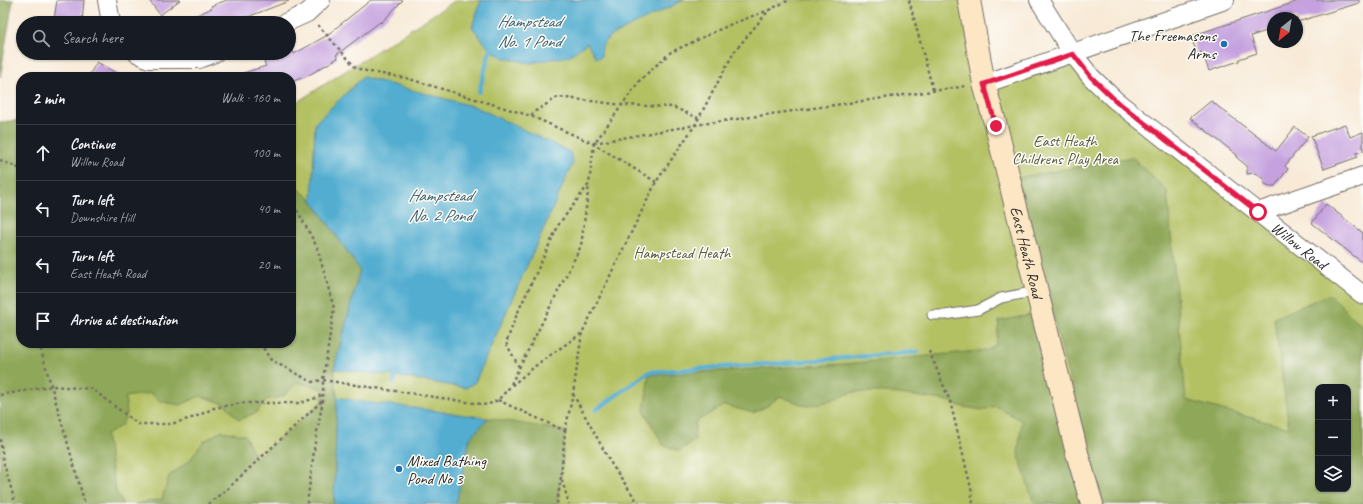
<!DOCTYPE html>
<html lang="en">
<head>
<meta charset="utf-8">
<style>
	:root { --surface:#171b24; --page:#20242c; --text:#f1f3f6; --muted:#9ea1a6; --line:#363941 }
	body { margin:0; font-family:Caveat,sans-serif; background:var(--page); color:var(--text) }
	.controls { position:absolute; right:12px; bottom:12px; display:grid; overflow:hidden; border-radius:8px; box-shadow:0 1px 3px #0004 }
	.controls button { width:36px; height:36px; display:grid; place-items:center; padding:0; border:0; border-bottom:1px solid var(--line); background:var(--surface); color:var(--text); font:20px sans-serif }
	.compass { position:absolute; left:1267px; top:12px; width:36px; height:36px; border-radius:50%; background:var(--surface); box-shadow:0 1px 3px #0004; rotate:211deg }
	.stop { position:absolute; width:12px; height:12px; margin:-9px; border:3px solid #e11d48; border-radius:50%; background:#fff }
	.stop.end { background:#e11d48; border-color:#fff; box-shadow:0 1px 4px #0008 }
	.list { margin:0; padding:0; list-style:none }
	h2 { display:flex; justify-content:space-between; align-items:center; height:52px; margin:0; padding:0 16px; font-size:17px }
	h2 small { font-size:13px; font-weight:400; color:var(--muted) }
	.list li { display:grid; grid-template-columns:26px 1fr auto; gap:12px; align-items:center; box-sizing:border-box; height:56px; padding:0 16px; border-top:1px solid var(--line) }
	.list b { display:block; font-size:15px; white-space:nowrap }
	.list p { margin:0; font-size:13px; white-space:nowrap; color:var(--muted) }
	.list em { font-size:13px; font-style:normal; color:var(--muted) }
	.icon { flex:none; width:22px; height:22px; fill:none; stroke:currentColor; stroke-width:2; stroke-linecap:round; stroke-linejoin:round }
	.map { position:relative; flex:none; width:1363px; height:504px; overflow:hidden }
	.search { position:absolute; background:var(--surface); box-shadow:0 1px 3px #0004; left:16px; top:16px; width:280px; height:44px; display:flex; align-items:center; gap:10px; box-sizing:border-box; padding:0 14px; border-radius:22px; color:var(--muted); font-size:15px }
	.panel { position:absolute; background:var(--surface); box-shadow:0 1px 3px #0004; left:16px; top:72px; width:280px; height:276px; border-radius:16px }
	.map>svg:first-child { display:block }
	.green { fill:#b4c163; stroke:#707647; fill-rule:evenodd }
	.forest { fill:#8fa759; stroke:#5d6942; fill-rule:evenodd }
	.water { fill:#53add0; stroke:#3f6c7e }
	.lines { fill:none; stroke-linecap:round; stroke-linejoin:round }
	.stream { stroke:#53add0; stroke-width:4.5 }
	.building { fill:#c5a1df }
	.lane-casing { stroke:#736e67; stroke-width:11 }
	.street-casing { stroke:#736e67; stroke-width:20 }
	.secondary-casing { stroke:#736e67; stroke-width:24 }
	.path { stroke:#736e67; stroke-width:2.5; stroke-dasharray:3 3; stroke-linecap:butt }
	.lane { stroke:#fff; stroke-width:9 }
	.street { stroke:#fff; stroke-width:18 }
	.secondary { stroke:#fce6c4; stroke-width:22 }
	.route { stroke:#e11d48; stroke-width:5 }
	.poi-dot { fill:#1f6fb2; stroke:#fdfcf7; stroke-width:1.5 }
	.labels { text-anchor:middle; stroke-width:3; stroke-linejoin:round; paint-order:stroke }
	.poi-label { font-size:16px; fill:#2b2b2b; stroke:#fdfcf7; text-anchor:end }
	.park-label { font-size:16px; fill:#54583c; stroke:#fdfcf7 }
	.street-label { font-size:16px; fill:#2b2b2b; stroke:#fdfcf7 }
	.water-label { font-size:17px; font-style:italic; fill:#3b5f6d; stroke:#fdfcf7 }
</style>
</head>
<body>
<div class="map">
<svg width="1363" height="504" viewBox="0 0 1363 504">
	<rect width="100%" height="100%" fill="#fdfcf7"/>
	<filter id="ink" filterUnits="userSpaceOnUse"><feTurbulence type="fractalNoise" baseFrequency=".025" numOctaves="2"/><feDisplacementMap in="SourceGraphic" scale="8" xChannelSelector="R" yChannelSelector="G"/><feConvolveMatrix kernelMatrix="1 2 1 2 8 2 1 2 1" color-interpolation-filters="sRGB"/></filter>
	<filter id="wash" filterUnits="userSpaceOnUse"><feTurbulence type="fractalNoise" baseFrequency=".012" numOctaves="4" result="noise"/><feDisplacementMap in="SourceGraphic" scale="16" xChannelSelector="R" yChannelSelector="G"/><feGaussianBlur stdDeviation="0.9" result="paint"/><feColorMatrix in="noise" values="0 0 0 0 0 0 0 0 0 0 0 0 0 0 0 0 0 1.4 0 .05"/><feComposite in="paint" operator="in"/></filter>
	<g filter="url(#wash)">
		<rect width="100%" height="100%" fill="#f8ead7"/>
		<path class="green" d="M 456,0 L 961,0 L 976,80 L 1073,54 L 1363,295 L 1363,504 L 0,504 L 0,122 L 21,120 L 21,343 L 291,343 L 291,106 ZM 1318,387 L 1348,387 L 1348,489 L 1318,489 Z"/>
		<path class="forest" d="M 0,0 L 13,0 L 0,77 Z
			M 21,121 L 21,343 L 291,343 L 291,183 L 312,200 L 360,270 L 334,369 L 337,397 L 334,504 L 135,504 L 162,499 L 169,476 L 189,461 L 203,442 L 221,431 L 245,435 L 256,458 L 297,425 L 323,400 L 323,389 L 297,382 L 284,396 L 266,400 L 257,412 L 239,420 L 225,404 L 200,396 L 181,405 L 161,402 L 151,393 L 125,397 L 127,413 L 122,425 L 106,435 L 116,492 L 123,504 L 0,504 L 0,122 Z
			M 1132,157 L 1167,191 L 1186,400 L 1289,428 L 1274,318 L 1330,294 L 1363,327 L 1363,504 L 1102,504 L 1017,178 ZM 1318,387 L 1348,387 L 1348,489 L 1318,489 Z
			M 1030,315 L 1086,504 L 1036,504 L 1033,501 L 1018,453 L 1022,421 L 995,406 L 982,410 L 959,406 L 950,401 L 885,392 L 853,392 L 831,401 L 806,406 L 780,396 L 767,406 L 753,413 L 725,405 L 695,422 L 695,440 L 680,451 L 663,445 L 644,411 L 649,375 L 846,364 L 988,350 L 996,344 L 999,321 Z
			M 488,418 L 565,431 L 561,477 L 557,504 L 456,504 L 470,438 Z"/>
		<path class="water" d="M 481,0 L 684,0 L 609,37 L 602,46 L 601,57 L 596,58 L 587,43 L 569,56 L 530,63 L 504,58 L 490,50 L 472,27 Z
			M 363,77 L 476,107 L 570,152 L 573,163 L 475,382 L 466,388 L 394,376 L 334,369 L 360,270 L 312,200 L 315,123 Z
			M 337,397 L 362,402 L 392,405 L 488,418 L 470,438 L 456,504 L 334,504 Z"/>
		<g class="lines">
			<path class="stream" d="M 479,92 L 490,50 L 494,47
				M 394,383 L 396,371
				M 596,410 L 649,372 L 784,363 L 918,352"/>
		</g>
		<g id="blocks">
			<path class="building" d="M 57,0 L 84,0 L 82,23 L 54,20 Z
				M 149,0 L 180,0 L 160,15 Z
				M 227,0 L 288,0 L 289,1 L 232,23 L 181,23 L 212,8 L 211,6 Z
				M 371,0 L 403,0 L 381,23 L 380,22 L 336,55 L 338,58 L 307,76 L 291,82 L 291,77 L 241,77 L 240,74 L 266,66 L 264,62 L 293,51 L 294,54 L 333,32 L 332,31 Z
				M 1302,0 L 1359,0 L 1359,3 L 1297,22 L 1297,18 L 1273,18 L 1273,29 L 1251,36 L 1257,53 L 1239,59 L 1239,61 L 1209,71 L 1202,52 L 1197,54 L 1191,36 Z
				M 97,62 L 123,77 L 88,77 Z
				M 1211,101 L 1276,151 L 1295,127 L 1308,137 L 1285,166 L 1288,169 L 1275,186 L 1269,186 L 1264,183 L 1264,179 L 1255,173 L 1247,174 L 1247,166 L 1236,157 L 1237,155 L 1190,118 Z
				M 1345,124 L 1350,137 L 1363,132 L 1363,151 L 1356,153 L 1358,157 L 1324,169 L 1311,136 Z
				M 1326,204 L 1363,233 L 1363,263 L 1312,223 Z"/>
		</g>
	</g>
	<g filter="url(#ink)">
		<use href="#blocks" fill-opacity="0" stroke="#736e67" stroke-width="1"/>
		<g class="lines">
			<defs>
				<path id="lane" d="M 932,315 L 945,315 L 978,310 L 1001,298 L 1037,291"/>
				<g id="street">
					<path d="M 107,0 L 111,23"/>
					<path id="s1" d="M 1039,0 L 1073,54 L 1091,77 L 1115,100 L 1363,295"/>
					<path d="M 285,23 L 307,13 L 321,0"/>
					<path d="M 137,53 L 149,59 L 199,59 L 215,53"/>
					<path d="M 984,84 L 1225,0"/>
					<path d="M 1258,212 L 1363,176"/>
				</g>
				<g id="secondary">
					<path id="s2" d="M 969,0 L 984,84 L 996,126 L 1077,453 L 1092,504"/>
				</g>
			</defs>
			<use href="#lane" class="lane-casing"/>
			<use href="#street" class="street-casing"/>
			<use href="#secondary" class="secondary-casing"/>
			<path class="path" d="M 909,0 L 933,90
				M 318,25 L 356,68 L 370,72 L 406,78 L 531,116 L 594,144 L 656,182
				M 531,116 L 534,112 L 558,97 L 623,105 L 673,107 L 698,118
				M 594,143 L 695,125 L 967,86
				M 0,160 L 21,169
				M 297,210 L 317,247 L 334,308 L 323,380 L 323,400 L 315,443 L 307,504
				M 39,343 L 85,504
				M 260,343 L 271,360 L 312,382 L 323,380 L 487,405 L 498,400 L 510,387 L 539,363 L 582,333 L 656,182 L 695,125 L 734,52 L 769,10 L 789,0
				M 929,351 L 950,401 L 971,488 L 973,504
				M 519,367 L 506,343 L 517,314 L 559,224 L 589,184 L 594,144 L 640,80 L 671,52 L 734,23 L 769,10
				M 511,384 L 581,246 L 589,185
				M 573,394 L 612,465 L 639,504
				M 0,395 L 52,386 L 92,389 L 138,424 L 171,424 L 195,417 L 214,408 L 242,403 L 300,403 L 316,398 L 323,394
				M 498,400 L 565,431 L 561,477 L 557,504
				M 565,431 L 573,394 L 582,333
				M 0,439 L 4,464 L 12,491 L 15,504
				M 562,480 L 569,504
				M 208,504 L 226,490 L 323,400"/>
			<use href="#lane" class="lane"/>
			<use href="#street" class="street"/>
			<use href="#secondary" class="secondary"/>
		</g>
	</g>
	<g class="lines" filter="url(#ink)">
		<path class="route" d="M 996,126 L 984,84 L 1073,54 L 1091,77 L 1115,100 L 1258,212"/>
	</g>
	<g class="poi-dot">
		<circle cx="1224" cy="44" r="4"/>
		<circle cx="399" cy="469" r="4"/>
	</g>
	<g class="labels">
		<g class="poi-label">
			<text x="1216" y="41">The Freemasons<tspan x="1216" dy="18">Arms</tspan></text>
			<text x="407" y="466" text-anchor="start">Mixed Bathing<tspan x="407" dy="18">Pond No 3</tspan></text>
		</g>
		<g class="park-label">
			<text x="1065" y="146">East Heath<tspan x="1065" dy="18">Childrens Play Area</tspan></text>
			<text x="682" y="258">Hampstead Heath</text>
		</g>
		<g class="street-label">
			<text dy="6" stroke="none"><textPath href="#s1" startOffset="361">Willow Road</textPath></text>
			<text dy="6" stroke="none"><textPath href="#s2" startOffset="259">East Heath Road</textPath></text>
		</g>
		<g class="water-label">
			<text x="529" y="27">Hampstead<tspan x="529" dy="20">No. 1 Pond</tspan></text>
			<text x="440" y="201">Hampstead<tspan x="440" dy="20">No. 2 Pond</tspan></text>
		</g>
	</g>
</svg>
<div class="controls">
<button>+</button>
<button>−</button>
<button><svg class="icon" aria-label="layers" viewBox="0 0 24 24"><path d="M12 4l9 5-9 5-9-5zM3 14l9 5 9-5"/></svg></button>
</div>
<svg class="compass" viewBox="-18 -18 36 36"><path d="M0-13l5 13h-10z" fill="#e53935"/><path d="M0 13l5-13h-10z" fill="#9ea1a6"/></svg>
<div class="stop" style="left:1258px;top:212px"></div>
<div class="stop end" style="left:996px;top:126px"></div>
<div class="search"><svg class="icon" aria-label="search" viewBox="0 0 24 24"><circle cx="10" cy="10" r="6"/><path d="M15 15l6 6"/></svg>Search here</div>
<section class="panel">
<h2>2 min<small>Walk · 160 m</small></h2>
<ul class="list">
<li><svg class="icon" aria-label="ahead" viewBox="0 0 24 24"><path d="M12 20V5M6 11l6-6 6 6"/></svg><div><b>Continue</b><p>Willow Road</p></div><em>100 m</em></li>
<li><svg class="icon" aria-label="left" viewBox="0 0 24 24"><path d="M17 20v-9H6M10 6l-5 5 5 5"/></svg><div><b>Turn left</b><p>Downshire Hill</p></div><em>40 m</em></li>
<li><svg class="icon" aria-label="left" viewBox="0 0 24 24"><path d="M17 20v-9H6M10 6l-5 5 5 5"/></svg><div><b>Turn left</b><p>East Heath Road</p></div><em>20 m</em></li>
<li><svg class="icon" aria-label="arrive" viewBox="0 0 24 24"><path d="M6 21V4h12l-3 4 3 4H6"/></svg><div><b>Arrive at destination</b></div></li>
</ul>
</section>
</div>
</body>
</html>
